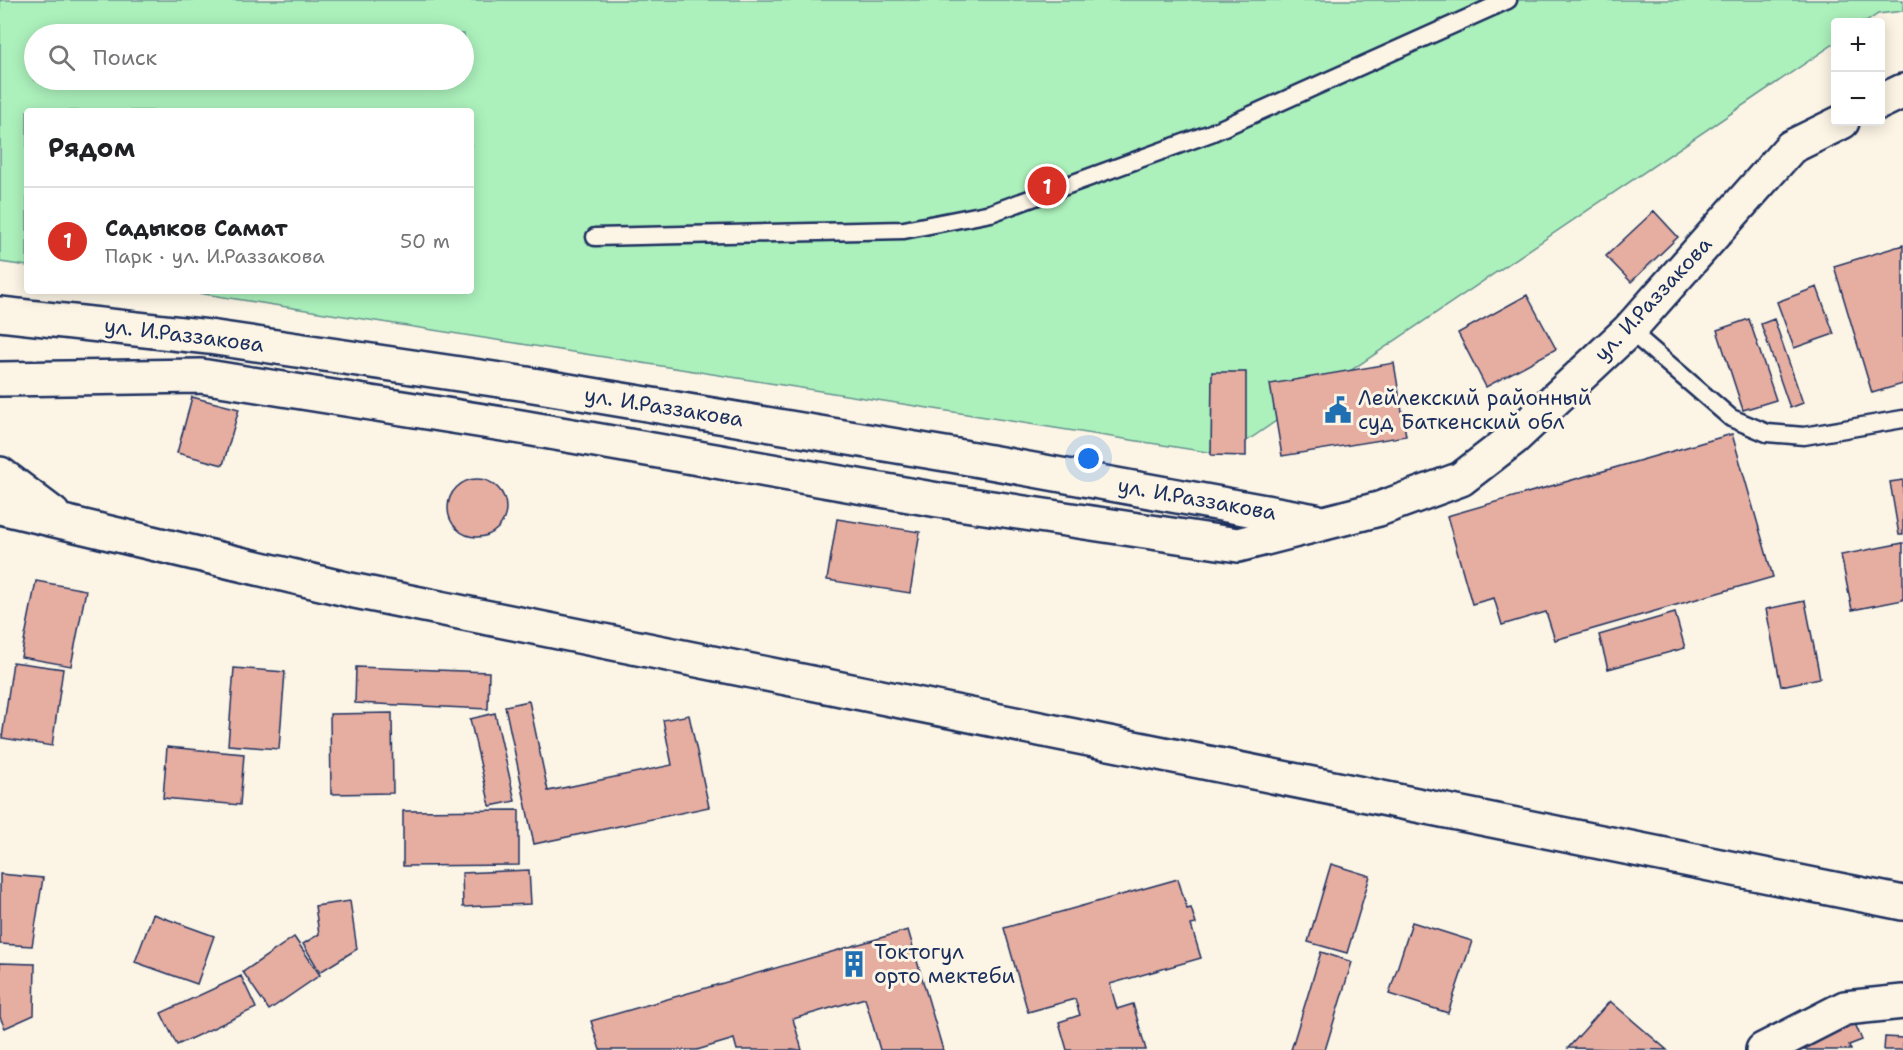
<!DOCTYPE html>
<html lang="ru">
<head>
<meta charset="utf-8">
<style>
	:root { --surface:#fff; --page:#f6f6f6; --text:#202124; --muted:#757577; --line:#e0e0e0; --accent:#d93025 }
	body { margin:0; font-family:"Shantell Sans",sans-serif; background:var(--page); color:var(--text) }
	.controls { position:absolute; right:18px; top:18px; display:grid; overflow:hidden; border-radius:6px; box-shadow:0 3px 15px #0003 }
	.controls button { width:54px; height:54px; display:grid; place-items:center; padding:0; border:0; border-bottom:2px solid var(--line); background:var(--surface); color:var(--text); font:30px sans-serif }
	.you { position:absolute; left:1089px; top:459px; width:21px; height:21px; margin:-15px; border:4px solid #fff; border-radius:50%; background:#1a73e8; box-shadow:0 0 0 9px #1a73e833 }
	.badge { display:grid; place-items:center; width:39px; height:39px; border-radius:50%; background:var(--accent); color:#fff; font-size:20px; font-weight:700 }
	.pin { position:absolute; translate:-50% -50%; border:3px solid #fff; box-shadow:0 2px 6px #0006 }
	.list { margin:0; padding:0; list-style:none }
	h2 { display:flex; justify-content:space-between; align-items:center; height:78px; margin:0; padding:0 24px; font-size:26px }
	h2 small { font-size:20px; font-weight:400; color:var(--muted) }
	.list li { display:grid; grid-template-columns:39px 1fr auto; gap:18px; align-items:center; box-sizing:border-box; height:108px; padding:0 24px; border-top:2px solid var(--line) }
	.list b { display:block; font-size:22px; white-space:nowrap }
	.list p { margin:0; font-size:20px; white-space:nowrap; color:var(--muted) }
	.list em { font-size:20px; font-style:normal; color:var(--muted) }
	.icon { flex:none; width:33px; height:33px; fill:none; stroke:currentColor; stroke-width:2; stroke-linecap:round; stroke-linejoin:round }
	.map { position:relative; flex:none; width:1903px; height:1050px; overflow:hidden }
	.search { position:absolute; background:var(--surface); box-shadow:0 3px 15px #0003; left:24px; top:24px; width:450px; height:66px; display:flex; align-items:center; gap:15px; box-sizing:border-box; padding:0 21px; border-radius:33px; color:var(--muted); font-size:22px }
	.panel { position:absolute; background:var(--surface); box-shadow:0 3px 15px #0003; left:24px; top:108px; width:450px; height:186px; border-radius:6px }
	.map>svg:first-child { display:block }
	.park { fill:#acf1bc; stroke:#64908d; stroke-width:1.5; fill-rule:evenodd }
	.building { fill:#e6ada1; stroke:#1b2f5e; stroke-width:1.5 }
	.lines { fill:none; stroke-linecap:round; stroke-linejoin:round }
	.service-casing { stroke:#1b2f5e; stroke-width:21 }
	.minor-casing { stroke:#1b2f5e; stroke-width:38 }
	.secondary-casing { stroke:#1b2f5e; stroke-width:38 }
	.service { stroke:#fcf5e5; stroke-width:16 }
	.minor { stroke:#fcf5e5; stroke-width:33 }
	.secondary { stroke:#fcf5e5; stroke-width:33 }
	.labels { text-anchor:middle; stroke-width:6; stroke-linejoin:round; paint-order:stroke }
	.street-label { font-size:21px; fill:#1b2f5e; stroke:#fcf5e5 }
	.poi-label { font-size:21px; fill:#1b2f5e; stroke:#fcf5e5; text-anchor:start }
</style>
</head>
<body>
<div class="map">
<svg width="1903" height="1050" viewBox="0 0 1903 1050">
	<rect width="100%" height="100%" fill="#fcf5e5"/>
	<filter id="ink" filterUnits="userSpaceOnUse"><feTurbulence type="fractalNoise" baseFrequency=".0167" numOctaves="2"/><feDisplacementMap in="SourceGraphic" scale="12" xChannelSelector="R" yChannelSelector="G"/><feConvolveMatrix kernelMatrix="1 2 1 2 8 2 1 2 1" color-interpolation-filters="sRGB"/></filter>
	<g filter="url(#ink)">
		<path class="park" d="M 0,0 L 1903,0 L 1903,11 L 1878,14 L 1866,22 L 1836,22 L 1835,43 L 1226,455 L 185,291 L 471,291 L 471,111 L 27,111 L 27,266 L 0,262 ZM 34,34 L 464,34 L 464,80 L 34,80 Z"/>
		<path class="building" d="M 1654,211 L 1678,237 L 1631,282 L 1606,256 Z
			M 1903,245 L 1903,384 L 1872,393 L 1834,266 Z
			M 1817,287 L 1834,334 L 1794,348 L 1777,302 Z
			M 1527,295 L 1556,349 L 1486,387 L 1458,333 Z
			M 1749,319 L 1776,400 L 1743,410 L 1717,330 Z
			M 1774,319 L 1803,403 L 1790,408 L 1761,324 Z
			M 1394,363 L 1406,436 L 1282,456 L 1270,384 Z
			M 1212,372 L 1246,372 L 1246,456 L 1211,455 Z
			M 192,397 L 239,409 L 223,465 L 177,453 Z
			M 1732,434 L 1773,577 L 1555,640 L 1546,612 L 1502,625 L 1494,598 L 1472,604 L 1447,516 Z
			M448 508a29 29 0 1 1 58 0a29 29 0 1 1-58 0Z
			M 1903,480 L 1903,535 L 1899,535 L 1890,482 Z
			M 837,519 L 920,532 L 910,593 L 827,580 Z
			M 1903,543 L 1903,600 L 1852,610 L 1841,555 Z
			M 36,581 L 86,590 L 71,666 L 21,657 Z
			M 1805,601 L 1820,678 L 1781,686 L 1766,609 Z
			M 1675,613 L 1685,648 L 1608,669 L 1599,635 Z
			M 13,662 L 63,669 L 52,746 L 2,738 Z
			M 356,667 L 489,672 L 488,709 L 355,703 Z
			M 234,668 L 285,672 L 279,749 L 228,745 Z
			M 529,701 L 548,791 L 672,765 L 663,720 L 689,715 L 709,807 L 534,844 L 505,706 Z
			M 392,713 L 393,793 L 331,794 L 330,714 Z
			M 495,713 L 515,801 L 490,806 L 470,719 Z
			M 167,747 L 244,754 L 240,805 L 163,798 Z
			M 519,810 L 519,865 L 403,866 L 403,811 Z
			M 1331,864 L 1370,876 L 1347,953 L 1308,942 Z
			M 529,870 L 531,904 L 463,907 L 462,873 Z
			M 0,874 L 43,878 L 32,946 L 0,944 Z
			M 1178,879 L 1187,909 L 1191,908 L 1196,924 L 1191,925 L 1201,958 L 1110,984 L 1117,1009 L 1133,1004 L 1146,1050 L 1067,1050 L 1059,1022 L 1080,1015 L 1075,999 L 1028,1012 L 1004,928 Z
			M 350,901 L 357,949 L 320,972 L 303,944 L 319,934 L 315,906 Z
			M 153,914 L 214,936 L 197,984 L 135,962 Z
			M 1412,922 L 1472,941 L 1448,1013 L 1389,994 Z
			M 908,930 L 943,1050 L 880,1050 L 865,998 L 793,1019 L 802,1050 L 737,1050 L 734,1039 L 697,1050 L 600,1050 L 591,1021 Z
			M 294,937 L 320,975 L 269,1010 L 243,972 Z
			M 1321,952 L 1352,962 L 1325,1050 L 1291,1050 Z
			M 0,963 L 35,964 L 34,1015 L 5,1028 L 0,1017 Z
			M 241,976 L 256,1008 L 177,1045 L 161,1013 Z
			M 1610,1001 L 1667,1050 L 1568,1048 Z
			M 1853,1019 L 1862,1040 L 1849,1045 L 1851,1050 L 1786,1050 Z
			M 1885,1037 L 1903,1038 L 1903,1050 L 1884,1050 Z"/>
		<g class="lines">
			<defs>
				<path id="service" d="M 595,237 L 904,230 L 991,213 L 1211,133 L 1508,0
					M 1629,330 L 1731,418 L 1767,433 L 1804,436 L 1903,419"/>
				<path id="minor" d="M 1880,102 L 1903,91
					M 0,314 L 209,337 L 527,384 L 957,456 L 1315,521
					M 0,379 L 201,376 L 521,427 L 938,500 L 1238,545 L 1379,509 L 1461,479 L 1514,438 L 1629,330 L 1791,147 L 1842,122
					M 1763,1050 L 1845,1008 L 1903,1002"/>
				<path id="secondary" d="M 0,474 L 53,514
					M 0,507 L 350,590 L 1903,903"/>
			</defs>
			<use href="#service" class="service-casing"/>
			<use href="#minor" class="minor-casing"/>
			<use href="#secondary" class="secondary-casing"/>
			<use href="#service" class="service"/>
			<use href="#minor" class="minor"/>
			<use href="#secondary" class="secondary"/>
		</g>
	</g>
	<defs>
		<symbol id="civic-bare" viewBox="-9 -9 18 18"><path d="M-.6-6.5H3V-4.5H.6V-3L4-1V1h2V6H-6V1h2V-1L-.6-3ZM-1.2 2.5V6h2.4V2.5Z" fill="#1f6fb2" stroke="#fcf5e5" stroke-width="2.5" paint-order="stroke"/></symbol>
		<symbol id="building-bare" viewBox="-9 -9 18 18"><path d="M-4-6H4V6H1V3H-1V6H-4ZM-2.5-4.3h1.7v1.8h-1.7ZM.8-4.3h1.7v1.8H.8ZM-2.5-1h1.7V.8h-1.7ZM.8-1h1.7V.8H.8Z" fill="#1f6fb2" stroke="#fcf5e5" stroke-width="2.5" paint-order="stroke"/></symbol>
	</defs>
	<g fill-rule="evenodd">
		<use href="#civic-bare" x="1319" y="391" width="38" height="38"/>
		<use href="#building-bare" x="835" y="945" width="38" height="38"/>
	</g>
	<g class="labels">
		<g class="street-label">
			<text transform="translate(1653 299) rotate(-47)" y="7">ул. И.Раззакова</text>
			<text transform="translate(184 335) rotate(7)" y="7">ул. И.Раззакова</text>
			<text transform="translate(664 407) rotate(9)" y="7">ул. И.Раззакова</text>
			<text transform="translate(1197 499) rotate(10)" y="7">ул. И.Раззакова</text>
		</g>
		<g class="poi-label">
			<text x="1358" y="405">Лейлекский районный<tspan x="1358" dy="24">суд Баткенский обл</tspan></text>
			<text x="874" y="959">Токтогул<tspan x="874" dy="24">орто мектеби</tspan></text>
		</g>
	</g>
</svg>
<div class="controls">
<button>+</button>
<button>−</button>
</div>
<div class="you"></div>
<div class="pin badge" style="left:1047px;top:186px">1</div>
<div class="search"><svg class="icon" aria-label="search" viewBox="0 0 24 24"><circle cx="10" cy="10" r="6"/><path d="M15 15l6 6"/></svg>Поиск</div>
<section class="panel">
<h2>Рядом<small></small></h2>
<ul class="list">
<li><span class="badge">1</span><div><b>Садыков Самат</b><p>Парк · ул. И.Раззакова</p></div><em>50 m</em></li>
</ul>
</section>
</div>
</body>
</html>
